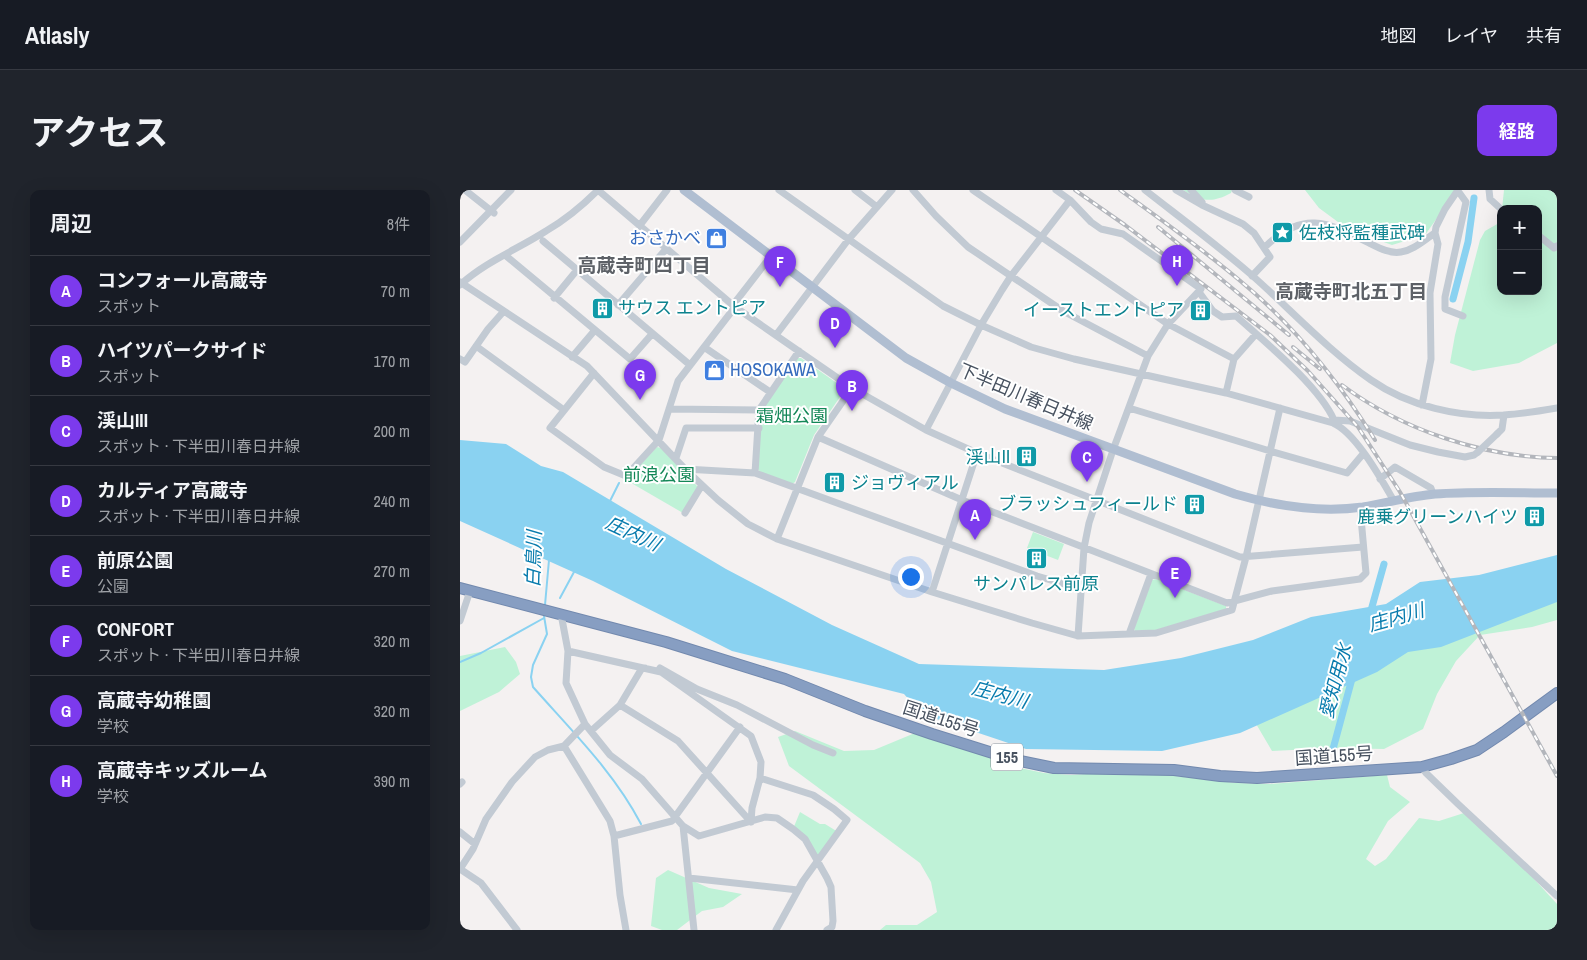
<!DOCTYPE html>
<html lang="ja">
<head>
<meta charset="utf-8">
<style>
	:root { --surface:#171b24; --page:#20242c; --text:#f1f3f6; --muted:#9ea1a6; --line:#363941; --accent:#7c3aed }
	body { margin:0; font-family:"Archivo Narrow","Noto Sans JP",sans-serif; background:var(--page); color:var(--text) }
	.controls { position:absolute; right:15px; top:15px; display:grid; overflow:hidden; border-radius:10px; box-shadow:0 5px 20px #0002 }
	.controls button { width:45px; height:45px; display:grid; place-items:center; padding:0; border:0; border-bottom:1px solid var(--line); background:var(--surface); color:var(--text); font:25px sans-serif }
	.you { position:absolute; left:450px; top:386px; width:18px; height:18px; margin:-12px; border:4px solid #fff; border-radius:50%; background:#1a73e8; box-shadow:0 0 0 8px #1a73e833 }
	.badge { display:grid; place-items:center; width:32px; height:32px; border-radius:50%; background:var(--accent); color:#fff; font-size:16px; font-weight:700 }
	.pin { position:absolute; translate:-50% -41px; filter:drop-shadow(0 1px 2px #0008) }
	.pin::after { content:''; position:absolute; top:26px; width:18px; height:15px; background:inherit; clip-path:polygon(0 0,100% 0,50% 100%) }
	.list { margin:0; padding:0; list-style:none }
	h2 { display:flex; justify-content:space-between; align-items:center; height:65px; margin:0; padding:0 20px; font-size:21px }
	h2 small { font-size:16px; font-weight:400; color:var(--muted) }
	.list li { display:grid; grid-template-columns:32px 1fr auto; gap:15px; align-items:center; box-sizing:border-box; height:70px; padding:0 20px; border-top:1px solid var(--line) }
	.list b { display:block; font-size:19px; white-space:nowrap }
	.list p { margin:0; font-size:16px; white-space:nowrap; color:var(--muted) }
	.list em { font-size:16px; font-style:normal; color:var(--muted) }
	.map { position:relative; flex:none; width:1097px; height:740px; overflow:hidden; border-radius:10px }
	header { display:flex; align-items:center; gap:30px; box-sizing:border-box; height:70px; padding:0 25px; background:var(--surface); border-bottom:1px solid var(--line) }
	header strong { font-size:24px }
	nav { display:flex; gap:28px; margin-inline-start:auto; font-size:18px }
	.intro { display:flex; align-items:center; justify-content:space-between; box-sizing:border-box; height:120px; padding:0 30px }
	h1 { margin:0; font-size:35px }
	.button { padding:12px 22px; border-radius:10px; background:var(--accent); color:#fff; font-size:18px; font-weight:700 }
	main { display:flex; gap:30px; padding:0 30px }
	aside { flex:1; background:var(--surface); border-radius:10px; box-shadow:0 5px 20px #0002 }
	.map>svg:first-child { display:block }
	.green { fill:#bff2d7 }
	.water { fill:#8ad2f1 }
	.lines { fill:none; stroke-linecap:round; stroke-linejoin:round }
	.stream { stroke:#8ad2f1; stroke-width:2 }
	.canal { stroke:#8ad2f1; stroke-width:7 }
	.highway-casing { stroke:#7289ae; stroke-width:12 }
	.minor { stroke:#c2cad3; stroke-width:7 }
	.major { stroke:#b0bed1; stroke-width:9 }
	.highway { stroke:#879ec2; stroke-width:10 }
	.rail-casing { stroke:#b3b6bc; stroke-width:4 }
	.rail { stroke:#fff; stroke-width:2; stroke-dasharray:5.5; stroke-linecap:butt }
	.minor-bridge { stroke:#c2cad3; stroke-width:7 }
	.labels { text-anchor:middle; stroke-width:4; stroke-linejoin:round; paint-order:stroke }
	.shield { fill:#fff; stroke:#7f8690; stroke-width:1 }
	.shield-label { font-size:16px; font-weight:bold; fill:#485260 }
	.culture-label { font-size:18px; fill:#0d838f; stroke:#fff; text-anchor:end }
	.shop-label { font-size:18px; fill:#366cbe; stroke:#fff; text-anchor:end }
	.street-label { font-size:18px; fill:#485260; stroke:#fff }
	.park-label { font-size:18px; fill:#138757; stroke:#fff }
	.neighbourhood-label { font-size:19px; font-weight:bold; fill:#5d6167; stroke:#fff }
	.water-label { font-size:19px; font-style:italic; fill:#077bad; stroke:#fff }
</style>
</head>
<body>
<header>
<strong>Atlasly</strong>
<nav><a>地図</a><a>レイヤ</a><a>共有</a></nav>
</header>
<div class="intro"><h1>アクセス</h1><a class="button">経路</a></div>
<main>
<aside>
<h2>周辺<small>8件</small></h2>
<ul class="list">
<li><span class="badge">A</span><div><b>コンフォール高蔵寺</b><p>スポット</p></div><em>70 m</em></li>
<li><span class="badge">B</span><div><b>ハイツパークサイド</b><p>スポット</p></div><em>170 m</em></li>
<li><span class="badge">C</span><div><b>渓山III</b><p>スポット · 下半田川春日井線</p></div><em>200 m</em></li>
<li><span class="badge">D</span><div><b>カルティア高蔵寺</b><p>スポット · 下半田川春日井線</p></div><em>240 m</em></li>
<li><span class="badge">E</span><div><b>前原公園</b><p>公園</p></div><em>270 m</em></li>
<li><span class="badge">F</span><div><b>CONFORT</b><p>スポット · 下半田川春日井線</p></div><em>320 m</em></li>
<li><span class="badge">G</span><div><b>高蔵寺幼稚園</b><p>学校</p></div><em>320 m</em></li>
<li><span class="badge">H</span><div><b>高蔵寺キッズルーム</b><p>学校</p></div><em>390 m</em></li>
</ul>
</aside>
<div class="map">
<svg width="1097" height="740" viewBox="0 0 1097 740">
	<rect width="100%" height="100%" fill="#f4f1f1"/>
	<path class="green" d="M 723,0 L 772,0 L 771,3 C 753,13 741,12 723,0 Z
		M 845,0 L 997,0 L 965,45 L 932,55 L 896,42 L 878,32 L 859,18 Z
		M 1044,0 L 1097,0 L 1097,153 L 1059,173 L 1013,181 L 990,173 L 995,145 L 1020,50 L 1025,41 L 1039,33 L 1041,25 L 1041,101 L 1078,101 L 1078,19 L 1042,19 Z
		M 338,168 L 341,168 L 384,198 L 384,201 L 354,245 L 335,292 L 332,294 L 301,283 L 298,279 L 301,221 Z
		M 197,257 L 201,258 L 237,296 L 237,299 L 223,323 L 166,290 Z
		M 573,342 L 604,354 L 598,370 L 567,358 Z
		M 1097,387 L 1097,430 L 1072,437 L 1020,445 L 996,471 L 977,504 L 963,539 L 924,559 L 872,558 L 812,561 L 792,527 Z
		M 696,389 L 766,416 L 766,419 L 696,440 L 675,441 L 674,439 L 692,390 Z
		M 45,457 L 56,472 L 60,484 L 39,502 L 0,521 L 0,466 Z
		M 335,541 L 384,561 L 414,560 L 455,543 L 513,558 L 560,578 L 584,583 L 611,585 L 656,582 L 698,584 L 776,593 L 810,594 L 927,585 L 930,597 L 950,612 L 928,631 L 906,669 L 915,676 L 926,669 L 959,628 L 979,631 L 1004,623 L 1053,666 L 1097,714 L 1097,740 L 420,740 L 426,735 L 457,735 L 477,722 L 471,692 L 460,673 L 329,576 L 318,547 Z
		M 340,622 L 360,634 L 365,634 L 378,642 L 357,670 L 345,649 L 333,639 Z
		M 208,680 L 249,698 L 282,704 L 263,717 L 242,721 L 217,740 L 202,740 L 191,736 L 196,688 Z"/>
	<path class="water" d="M 0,250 L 46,254 L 81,276 L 103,282 L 266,379 L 372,435 L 459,474 L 644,480 L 721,468 L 793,450 L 851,427 L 926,414 L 960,392 L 1019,385 L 1097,365 L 1097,412 L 981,457 L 948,462 L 917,482 L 780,543 L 702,561 L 566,559 L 462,524 L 444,504 L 272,461 L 133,391 L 0,331 Z"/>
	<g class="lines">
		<path class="stream" d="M 149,313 L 159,293
			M 100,408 L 114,382
			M 85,415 L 89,370
			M 84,426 L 87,444 L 73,475 L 71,487 L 73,497 C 111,540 154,582 181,634
			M 0,472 L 21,463 L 84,428"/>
		<path class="canal" d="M 993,109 L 1008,52 L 1014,8
			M 910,424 L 924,374
			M 873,559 L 893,485"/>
		<defs>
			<path id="highway" d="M 0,398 L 206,452 L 325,489 L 405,521 L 472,544 L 555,570 L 594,578 L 714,580 L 760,586 L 797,588 L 962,577 L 991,569 L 1017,560 L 1044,542 L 1097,503"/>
		</defs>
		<use href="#highway" class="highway-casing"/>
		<path class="minor" d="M 5,0 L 34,23
			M 138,0 L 275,117 L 392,198 L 466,240 L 517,263 L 780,367 L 903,357
			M 319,0 L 483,116 L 521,135 L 571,157 L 614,169 L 766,203 L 873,233
			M 395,0 L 417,17
			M 453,0 L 476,26 L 508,57 L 603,121 L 688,166
			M 513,0 L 708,134 L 774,169
			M 596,0 L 610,10 L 631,32 L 641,39 L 663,44 L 741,99 L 708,134 L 688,166 L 653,260 L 629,333 L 624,358 L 618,446
			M 685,0 C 722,29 760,57 795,88 C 833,122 869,161 911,190 C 948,216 1000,228 1044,225 C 1062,224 1080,221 1097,218
			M 716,0 L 742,15 L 783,34 L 794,43 L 810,67 L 792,86
			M 731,0 L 742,12
			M 775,0 L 789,7
			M 1029,0 L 1030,9 L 1041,19
			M 998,1 L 1006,12 L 985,107 L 985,119 L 1003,126
			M 180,35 L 207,0
			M 1078,45 L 1094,58 L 1097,56
			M 83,51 L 230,175
			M 0,52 L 51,0
			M 804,58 C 842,20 866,31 909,53 C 919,58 930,64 941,62 C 954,60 964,50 975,43
			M 45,65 L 170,169 L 192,144
			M 0,92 L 127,176 L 225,279 L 258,310 L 288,334 L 317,349 L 472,402 L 572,433 L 618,446 L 669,444 L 691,384
			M 0,95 C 25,72 58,59 86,41 C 105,30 122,16 138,0
			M 739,102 L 753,121 L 762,127 L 776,126 C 805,152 859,196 874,230 L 873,233 C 896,243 921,289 934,311
			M 94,108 L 117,80
			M 158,115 L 206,59
			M 273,115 L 311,66
			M 316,145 L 388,50 L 432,0
			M 16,156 L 104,220
			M 244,157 L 310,202
			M 112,167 L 135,140
			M 0,169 L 5,172 L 28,139 L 44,121
			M 134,183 L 90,238 L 144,277 L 166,286 L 199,250 L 218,191 L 275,117
			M 766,203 L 774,169 L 796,144
			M 962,215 L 971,169 L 970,103 L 978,54 L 975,43 L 976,37 L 985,19 L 998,0
			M 669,218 L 810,261 L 887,283 L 903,264
			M 209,219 L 299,220
			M 874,230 L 890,231 L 950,255 L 978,262 L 1005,267 L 1014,265 L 1018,262
			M 466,240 L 521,135 L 542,100 L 551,86 L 610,10
			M 1037,244 L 1042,239 L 1044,225
			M 358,247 L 502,310 L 767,413 L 812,401 L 900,389 L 906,383 L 900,317
			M 216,268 L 226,238 L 299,238
			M 225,279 L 295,283 L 577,386 L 621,399
			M 295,283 L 299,220 L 339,161
			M 920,289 L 935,277 L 971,298 L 973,304
			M 225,323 L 242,295
			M 317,349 L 358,247 L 392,198
			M 472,402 L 517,263
			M 101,424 L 108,461 L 106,493 L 125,534 L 150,565 L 182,589 L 223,636 L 234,740
			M 0,431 L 10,401
			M 669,444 L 696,443 L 772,420 L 786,367 L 820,218
			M 108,461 L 201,482 L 291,546 L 301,572 L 300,588 L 292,618 L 291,632
			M 200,478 L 237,499 L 277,515 L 353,555 L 373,563
			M 160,515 L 218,551 L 291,632
			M 131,541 L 160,515 L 182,478 L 185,478
			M 104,556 L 150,631 L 154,646 L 160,705 L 166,740
			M 962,577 L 966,583 L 998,614 L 1097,706
			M 300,588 L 353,605 L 374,619 L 387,630 L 343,691 L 316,740
			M 0,594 L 2,592
			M 223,636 L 239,646 L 305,627 L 317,628 L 333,639 L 345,649 L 367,688 L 371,697 L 373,731 L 372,737 L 367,740
			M 0,642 L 15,654
			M 154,646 L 212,631 L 280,537
			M 0,679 L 13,659 L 26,629 L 52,592 L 75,567 L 88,560 L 104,556 L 125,534
			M 0,679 L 21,693 L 57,740
			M 229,688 L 338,700"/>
		<path class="major" d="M 224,0 L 446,168 L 491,193 L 545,219 L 775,304 C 816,316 860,323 903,317 C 927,313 951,306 975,304 C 1015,301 1057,303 1097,303"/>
		<use href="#highway" class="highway"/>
		<defs>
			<path id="rail" d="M 615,0 L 665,35 L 810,145 L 848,181 L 898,237 L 940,302 L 1097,586
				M 660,0 C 700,29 741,58 778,89 C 833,134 878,190 915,250
				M 698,37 L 829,145
				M 833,157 L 860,179
				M 882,195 C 942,240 1023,267 1097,268"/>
		</defs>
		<use href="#rail" class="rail-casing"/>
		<use href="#rail" class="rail"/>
		<path class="minor-bridge" d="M 1018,262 L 1037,244"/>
	</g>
	<defs>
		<symbol id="sight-square" viewBox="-11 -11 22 22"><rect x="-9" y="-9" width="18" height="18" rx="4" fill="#0f9aa8" stroke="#fff"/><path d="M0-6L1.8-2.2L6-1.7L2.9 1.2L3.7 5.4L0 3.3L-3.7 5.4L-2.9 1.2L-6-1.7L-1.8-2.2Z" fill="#fff"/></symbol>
		<symbol id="shop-square" viewBox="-11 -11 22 22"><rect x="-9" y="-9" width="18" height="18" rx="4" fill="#3f7fe0" stroke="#fff"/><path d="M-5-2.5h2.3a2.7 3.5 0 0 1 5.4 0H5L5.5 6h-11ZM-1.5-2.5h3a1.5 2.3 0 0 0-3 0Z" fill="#fff"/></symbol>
		<symbol id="building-square" viewBox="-11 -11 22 22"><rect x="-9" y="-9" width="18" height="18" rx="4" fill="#0f9aa8" stroke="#fff"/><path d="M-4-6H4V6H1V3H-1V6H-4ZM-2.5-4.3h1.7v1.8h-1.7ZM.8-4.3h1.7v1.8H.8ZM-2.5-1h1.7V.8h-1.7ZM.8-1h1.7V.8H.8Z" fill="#fff"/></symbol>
	</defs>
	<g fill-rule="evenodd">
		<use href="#sight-square" x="810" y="30" width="25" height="25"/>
		<use href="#shop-square" x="244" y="36" width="25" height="25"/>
		<use href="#building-square" x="130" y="106" width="25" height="25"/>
		<use href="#building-square" x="728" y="108" width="25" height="25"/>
		<use href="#shop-square" x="242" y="168" width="25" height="25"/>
		<use href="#building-square" x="554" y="254" width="25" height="25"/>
		<use href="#building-square" x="362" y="280" width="25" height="25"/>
		<use href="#building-square" x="722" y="302" width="25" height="25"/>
		<use href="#building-square" x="1062" y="314" width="25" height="25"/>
		<use href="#building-square" x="564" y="356" width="25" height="25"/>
	</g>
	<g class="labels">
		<rect class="shield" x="531" y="553.5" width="32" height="27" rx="4"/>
		<g class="shield-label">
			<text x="547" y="573">155</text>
		</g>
		<g class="culture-label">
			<text x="839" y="49" text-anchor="start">佐枝将監種武碑</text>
			<text x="158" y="124" text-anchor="start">サウス エントピア</text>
			<text x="724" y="126">イーストエントピア</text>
			<text x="550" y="273">渓山II</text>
			<text x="391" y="299" text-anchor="start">ジョヴィアル</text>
			<text x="718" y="320">ブラッシュフィールド</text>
			<text x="1058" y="333">鹿乗グリーンハイツ</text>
			<text x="576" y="400" text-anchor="middle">サンパレス前原</text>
		</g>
		<g class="shop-label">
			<text x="241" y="54">おさかべ</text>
			<text x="270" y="186" text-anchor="start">HOSOKAWA</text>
		</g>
		<g class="street-label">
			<text transform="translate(566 207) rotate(23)" y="6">下半田川春日井線</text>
			<text transform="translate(481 529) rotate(18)" y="6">国道155号</text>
			<text transform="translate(874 566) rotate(-4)" y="6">国道155号</text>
		</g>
		<g class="park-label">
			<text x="332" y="232">霜畑公園</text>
			<text x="199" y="291">前浪公園</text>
		</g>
		<g class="neighbourhood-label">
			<text x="184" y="82">高蔵寺町四丁目</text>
			<text x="891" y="108">高蔵寺町北五丁目</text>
		</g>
		<g class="water-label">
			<text transform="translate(173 343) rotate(25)" y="7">庄内川</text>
			<text transform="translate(73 369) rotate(-88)" y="7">白鳥川</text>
			<text transform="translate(936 427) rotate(-16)" y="7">庄内川</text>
			<text transform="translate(875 491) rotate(-75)" y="7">愛知用水</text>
			<text transform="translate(540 504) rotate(15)" y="7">庄内川</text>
		</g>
	</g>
</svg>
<div class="controls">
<button>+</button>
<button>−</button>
</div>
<div class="you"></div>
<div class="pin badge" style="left:515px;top:350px">A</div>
<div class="pin badge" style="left:392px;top:221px">B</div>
<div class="pin badge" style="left:627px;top:292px">C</div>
<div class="pin badge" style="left:375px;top:158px">D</div>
<div class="pin badge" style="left:715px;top:408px">E</div>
<div class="pin badge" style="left:320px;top:97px">F</div>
<div class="pin badge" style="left:180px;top:210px">G</div>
<div class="pin badge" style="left:717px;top:96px">H</div>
</div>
</main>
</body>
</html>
